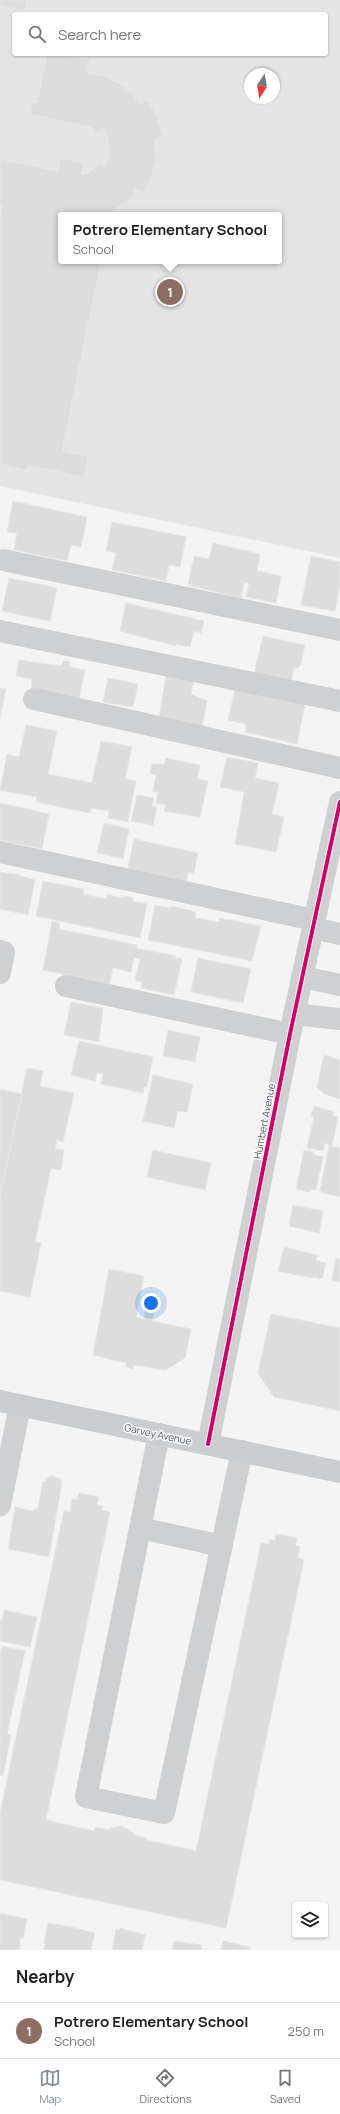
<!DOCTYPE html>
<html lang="en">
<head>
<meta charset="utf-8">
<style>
	:root { --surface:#fff; --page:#f2f2f2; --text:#222; --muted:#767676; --line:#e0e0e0; --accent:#868d94 }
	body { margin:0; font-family:Manrope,sans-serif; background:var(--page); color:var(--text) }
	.controls { position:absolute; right:12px; bottom:12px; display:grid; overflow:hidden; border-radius:4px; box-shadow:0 1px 3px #0004 }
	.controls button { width:36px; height:36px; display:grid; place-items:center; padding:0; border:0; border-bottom:1px solid var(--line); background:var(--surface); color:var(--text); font:20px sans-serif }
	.compass { position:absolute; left:244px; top:68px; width:36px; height:36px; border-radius:50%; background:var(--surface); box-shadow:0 1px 3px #0004; rotate:192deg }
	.you { position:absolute; left:151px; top:1303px; width:14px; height:14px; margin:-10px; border:3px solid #fff; border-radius:50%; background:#1a73e8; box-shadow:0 0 0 6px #1a73e833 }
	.badge { display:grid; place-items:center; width:26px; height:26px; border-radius:50%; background:var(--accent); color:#fff; font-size:13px; font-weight:700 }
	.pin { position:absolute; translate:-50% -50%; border:2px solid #fff; box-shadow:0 1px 4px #0006 }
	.popup { position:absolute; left:58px; top:212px; width:224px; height:52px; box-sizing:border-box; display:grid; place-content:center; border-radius:4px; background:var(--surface); filter:drop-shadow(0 1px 3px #0005); font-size:13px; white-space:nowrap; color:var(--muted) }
	.popup b { font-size:15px; color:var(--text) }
	.popup::after { content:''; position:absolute; left:50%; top:100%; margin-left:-8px; border:8px solid transparent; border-top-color:var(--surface) }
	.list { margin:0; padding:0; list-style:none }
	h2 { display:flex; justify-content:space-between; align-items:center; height:52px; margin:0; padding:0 16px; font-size:17px }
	h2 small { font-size:13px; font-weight:400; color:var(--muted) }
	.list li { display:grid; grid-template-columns:26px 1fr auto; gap:12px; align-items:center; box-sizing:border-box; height:56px; padding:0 16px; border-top:1px solid var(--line) }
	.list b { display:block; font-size:15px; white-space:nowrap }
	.list p { margin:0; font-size:13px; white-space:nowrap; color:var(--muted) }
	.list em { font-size:13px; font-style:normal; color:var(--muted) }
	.icon { flex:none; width:22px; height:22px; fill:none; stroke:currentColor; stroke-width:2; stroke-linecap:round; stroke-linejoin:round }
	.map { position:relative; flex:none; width:340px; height:1950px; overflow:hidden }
	.search { position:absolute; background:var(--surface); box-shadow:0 1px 3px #0004; left:12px; right:12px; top:12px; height:44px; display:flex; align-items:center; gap:10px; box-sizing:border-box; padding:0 14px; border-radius:4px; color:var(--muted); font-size:15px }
	.sheet { height:108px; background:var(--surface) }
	nav { display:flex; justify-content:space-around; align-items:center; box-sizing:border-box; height:56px; border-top:1px solid var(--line); background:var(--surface); font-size:11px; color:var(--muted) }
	nav a { display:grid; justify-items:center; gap:2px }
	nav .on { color:var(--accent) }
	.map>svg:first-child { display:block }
	.education { fill:#e6e5e6; fill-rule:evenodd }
	.building { fill:#ddddde; stroke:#e5e6e7 }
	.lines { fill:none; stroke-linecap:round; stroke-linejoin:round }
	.minor { stroke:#ced0d2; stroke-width:22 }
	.major { stroke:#caced1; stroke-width:22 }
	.cycleway-casing { stroke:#fff; stroke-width:6 }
	.cycleway { stroke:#d6006c; stroke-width:4 }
	.labels { text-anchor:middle; stroke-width:3; stroke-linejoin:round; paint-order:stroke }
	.street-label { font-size:10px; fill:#4a5661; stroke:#fff }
</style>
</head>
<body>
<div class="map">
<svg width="340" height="1950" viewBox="0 0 340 1950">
	<rect width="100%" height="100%" fill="#f4f4f4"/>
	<path class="education" d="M 0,0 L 340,0 L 340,558 L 0,486 ZM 14,14 L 326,14 L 326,54 L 14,54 ZM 250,74 L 274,74 L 274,98 L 250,98 ZM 61,215 L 279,215 L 279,261 L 61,261 Z"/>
	<path class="building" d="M 0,0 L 27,0 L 24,11 L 0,6 Z
		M 47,54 L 60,54 L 90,60 L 87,73 L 105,77 L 120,84 L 131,92 L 141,105 L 147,100 L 155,111 L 163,137 L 154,139 L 156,160 L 149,183 L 143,193 L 136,189 L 130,199 L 106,215 L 61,215 L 61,261 L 101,261 L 62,451 L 88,457 L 84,477 L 28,465 L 27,470 L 0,464 L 0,218 L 2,206 L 0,205 L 0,159 L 58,171 L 61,158 L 83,163 L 81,175 L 88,173 L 99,164 L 106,167 L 110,153 L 107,133 L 103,128 L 97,133 L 92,127 L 30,114 L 32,102 L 37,103 Z
		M 13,501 L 87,517 L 81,547 L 71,545 L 67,561 L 14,550 L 17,533 L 7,532 Z
		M 112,522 L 186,537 L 180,567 L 169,565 L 166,581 L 112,570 L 116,553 L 106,551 Z
		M 213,543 L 260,554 L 257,571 L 281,576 L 276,603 L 246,597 L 249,583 L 244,582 L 241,598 L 188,585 L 194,556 L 209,559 Z
		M 311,556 L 340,562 L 340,586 L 335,611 L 301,605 Z
		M 9,578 L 57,588 L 50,621 L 2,611 Z
		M 126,603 L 204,621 L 201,633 L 194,631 L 190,647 L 176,644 L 176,646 L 120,631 Z
		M 263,636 L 305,645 L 301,663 L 298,668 L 294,667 L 291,682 L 254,674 Z
		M 19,660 L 62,666 L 63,661 L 70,662 L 69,667 L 85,670 L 79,698 L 31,689 L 32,679 L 16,676 Z
		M 166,674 L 194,680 L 191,694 L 207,701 L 202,727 L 159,718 Z
		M 108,678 L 138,684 L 133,707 L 103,702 Z
		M 0,688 L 6,689 L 0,719 Z
		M 235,689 L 305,704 L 297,744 L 245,732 L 246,724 L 228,720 Z
		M 26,725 L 57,731 L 48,774 L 92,783 L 101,741 L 132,747 L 125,779 L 136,781 L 128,822 L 108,818 L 109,811 L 91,808 L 90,813 L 36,802 L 37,797 L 0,790 L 7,754 L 19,757 Z
		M 227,757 L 258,763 L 255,778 L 279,783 L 272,814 L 284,817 L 276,852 L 235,844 L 244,792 L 220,787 Z
		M 166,758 L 200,765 L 197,779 L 208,781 L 200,817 L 164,811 L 166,805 L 156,803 L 158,792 L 153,791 L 156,775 L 150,774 L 152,764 L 164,764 Z
		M 137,795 L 154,798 L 152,806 L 157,807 L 153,825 L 131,821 Z
		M 0,803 L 49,814 L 42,849 L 0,840 Z
		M 104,823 L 129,829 L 123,859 L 97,853 Z
		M 134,839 L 198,853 L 194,873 L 188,872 L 186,884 L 127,872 Z
		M 0,872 L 20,875 L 20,876 L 35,880 L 28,915 L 0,909 Z
		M 43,881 L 84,889 L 83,894 L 106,899 L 107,895 L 124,898 L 125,896 L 133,898 L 132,901 L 147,904 L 140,938 L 36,916 Z
		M 155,905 L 171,908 L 171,906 L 196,912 L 195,918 L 219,922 L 219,918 L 261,926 L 252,961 L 148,940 Z
		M 52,921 L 60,923 L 59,929 L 137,945 L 136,948 L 176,956 L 175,958 L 182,959 L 174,995 L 141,988 L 142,982 L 135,980 L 140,959 L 134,958 L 131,972 L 113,968 L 109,984 L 43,970 Z
		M 198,958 L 251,969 L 243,1003 L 191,992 Z
		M 71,1002 L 103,1008 L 99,1042 L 64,1035 Z
		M 168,1030 L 200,1037 L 195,1062 L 163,1056 Z
		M 79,1041 L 153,1057 L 147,1087 L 144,1086 L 143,1093 L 101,1084 L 103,1074 L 97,1073 L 95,1081 L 71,1075 Z
		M 324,1055 L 340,1060 L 340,1099 L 324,1094 L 317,1087 Z
		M 27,1068 L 43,1071 L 40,1086 L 74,1093 L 63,1142 L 57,1140 L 55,1149 L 64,1150 L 61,1170 L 51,1168 L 35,1242 L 41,1243 L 30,1297 L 0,1291 L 0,1195 Z
		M 153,1075 L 193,1084 L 187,1112 L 178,1111 L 174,1128 L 143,1121 Z
		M 0,1089 L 22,1094 L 0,1195 Z
		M 314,1106 L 334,1112 L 333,1116 L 338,1117 L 332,1146 L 325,1143 L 323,1151 L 307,1148 L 314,1117 L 311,1116 Z
		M 329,1146 L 340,1148 L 340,1197 L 323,1193 L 323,1192 L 320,1191 Z
		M 153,1150 L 211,1163 L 205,1190 L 147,1177 Z
		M 304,1150 L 314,1152 L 314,1155 L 323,1157 L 316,1190 L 311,1189 L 310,1192 L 296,1189 Z
		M 293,1205 L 323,1211 L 319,1233 L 289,1226 Z
		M 284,1247 L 317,1255 L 316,1260 L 326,1263 L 322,1279 L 313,1277 L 313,1278 L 278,1271 Z
		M 336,1258 L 340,1259 L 340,1282 L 332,1280 Z
		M 109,1269 L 144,1276 L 136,1317 L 144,1319 L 145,1310 L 154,1312 L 152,1321 L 191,1329 L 185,1358 L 166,1370 L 134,1365 L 134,1369 L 126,1367 L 126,1363 L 93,1355 Z
		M 271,1314 L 340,1328 L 340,1411 L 274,1397 L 258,1373 Z
		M 51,1476 L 59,1478 L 62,1482 L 49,1557 L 8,1549 L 15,1507 L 32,1511 L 38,1508 L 43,1481 L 45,1482 L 46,1478 Z
		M 79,1493 L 99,1497 L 97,1505 L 103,1506 L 102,1510 L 110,1512 L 46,1820 L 94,1831 L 95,1827 L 110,1830 L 110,1828 L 121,1826 L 130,1830 L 130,1832 L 133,1833 L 133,1835 L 147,1838 L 147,1840 L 196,1851 L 261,1543 L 269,1544 L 270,1539 L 275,1541 L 276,1534 L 297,1538 L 295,1545 L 300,1546 L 298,1558 L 304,1560 L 226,1928 L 0,1880 L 0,1813 L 64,1510 L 70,1512 L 72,1499 L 77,1500 Z
		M 4,1610 L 37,1617 L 30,1647 L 0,1641 L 0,1620 L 2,1621 Z
		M 2,1646 L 25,1651 L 7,1734 L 11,1735 L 3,1776 L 0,1775 L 0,1654 Z
		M 0,1913 L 27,1919 L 23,1939 L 20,1938 L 20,1950 L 0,1950 Z
		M 48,1923 L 71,1927 L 95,1933 L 91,1950 L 43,1950 L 46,1944 L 44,1943 Z
		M 119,1928 L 145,1935 L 142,1950 L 112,1950 L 116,1929 L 119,1930 Z
		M 174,1941 L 201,1945 L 202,1950 L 172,1950 Z
		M 223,1941 L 250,1947 L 250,1950 L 221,1950 Z"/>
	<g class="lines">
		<path class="minor" d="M 3,560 L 340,630
			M 0,631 L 340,701
			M 34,699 L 340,768
			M 0,852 L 314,920
			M 313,928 L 340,934
			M 0,951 L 4,952 L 0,973
			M 302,977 L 340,985
			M 66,986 L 290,1034
			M 294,1014 L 340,1019
			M 159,1434 L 86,1797 L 164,1813 L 242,1451
			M 208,1444 L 290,1034 L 340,802
			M 0,1505 L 20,1405
			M 140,1528 L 222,1546"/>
		<path class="major" d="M 0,1401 L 340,1472"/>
		<defs>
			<path id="cycleway" d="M 208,1444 L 290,1034 L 340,802"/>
		</defs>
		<use href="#cycleway" class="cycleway-casing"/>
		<use href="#cycleway" class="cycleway"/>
	</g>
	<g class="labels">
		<g class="street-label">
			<text transform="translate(264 1121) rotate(-79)" y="4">Humbert Avenue</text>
			<text transform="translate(158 1434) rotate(12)" y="4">Garvey Avenue</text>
		</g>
	</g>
</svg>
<div class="controls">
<button><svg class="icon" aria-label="layers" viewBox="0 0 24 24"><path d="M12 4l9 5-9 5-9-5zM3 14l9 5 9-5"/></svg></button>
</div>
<svg class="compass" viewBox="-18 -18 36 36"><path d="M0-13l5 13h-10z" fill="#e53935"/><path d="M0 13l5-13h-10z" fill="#767676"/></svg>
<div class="you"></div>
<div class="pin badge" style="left:170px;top:292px;background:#8d6e63">1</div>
<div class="popup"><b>Potrero Elementary School</b>School</div>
<div class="search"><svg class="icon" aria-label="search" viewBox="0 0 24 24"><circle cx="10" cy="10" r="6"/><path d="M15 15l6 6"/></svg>Search here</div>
</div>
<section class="sheet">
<h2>Nearby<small></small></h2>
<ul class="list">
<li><span class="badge" style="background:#8d6e63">1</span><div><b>Potrero Elementary School</b><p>School</p></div><em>250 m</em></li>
</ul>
</section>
<nav>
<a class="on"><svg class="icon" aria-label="map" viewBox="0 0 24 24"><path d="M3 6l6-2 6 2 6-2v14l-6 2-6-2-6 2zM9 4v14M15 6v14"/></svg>Map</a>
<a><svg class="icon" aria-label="directions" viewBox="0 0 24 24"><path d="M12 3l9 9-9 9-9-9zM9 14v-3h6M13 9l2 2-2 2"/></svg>Directions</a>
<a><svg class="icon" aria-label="saved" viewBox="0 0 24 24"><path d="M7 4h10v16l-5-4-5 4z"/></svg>Saved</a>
</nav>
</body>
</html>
